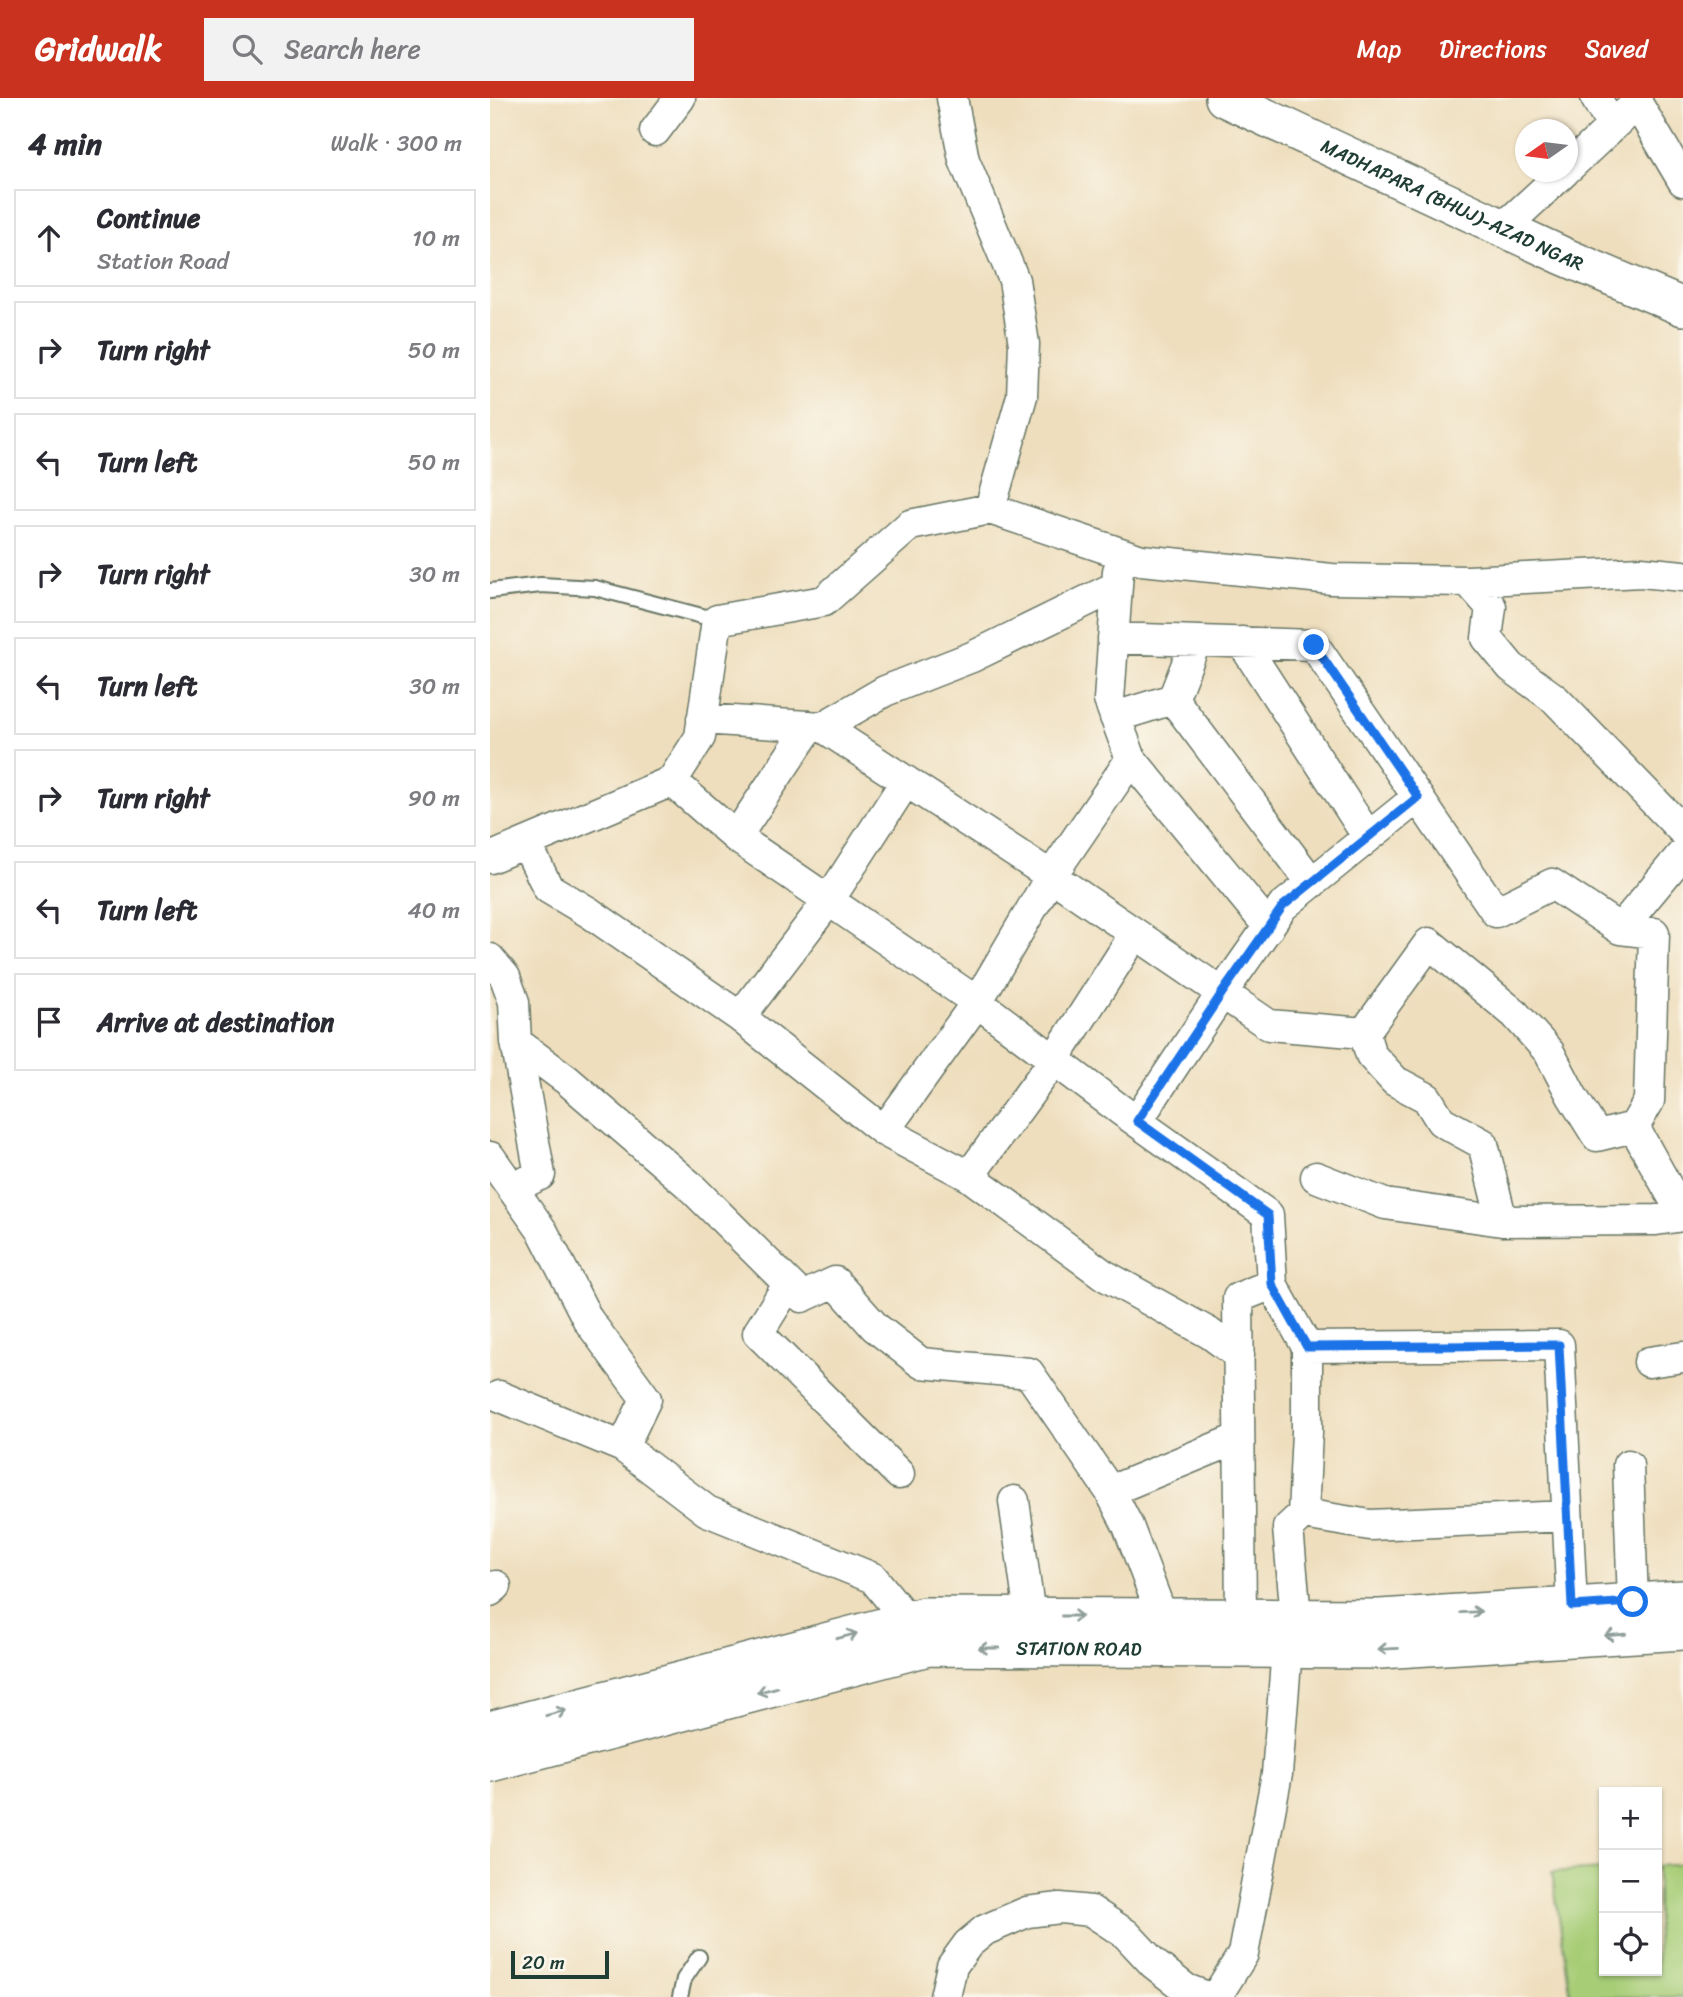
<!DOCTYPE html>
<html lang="en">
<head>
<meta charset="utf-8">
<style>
	:root { --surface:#fff; --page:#f2f2f3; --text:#2b2b33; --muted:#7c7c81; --line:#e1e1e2; --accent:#c8321e }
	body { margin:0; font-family:Sriracha,sans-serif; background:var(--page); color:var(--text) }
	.controls { position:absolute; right:21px; bottom:21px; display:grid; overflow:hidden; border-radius:0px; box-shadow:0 2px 5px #0004 }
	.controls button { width:63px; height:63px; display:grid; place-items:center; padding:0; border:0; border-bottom:2px solid var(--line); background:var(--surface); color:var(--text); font:35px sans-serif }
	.compass { position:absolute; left:1025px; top:21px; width:63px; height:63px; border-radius:50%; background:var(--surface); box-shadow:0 2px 5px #0004; rotate:256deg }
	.scale { position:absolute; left:21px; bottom:18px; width:98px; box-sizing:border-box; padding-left:7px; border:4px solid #1f3d34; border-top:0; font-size:19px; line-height:24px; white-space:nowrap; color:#1f3d34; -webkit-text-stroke:5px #fbf7ec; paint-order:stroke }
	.stop { position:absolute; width:21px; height:21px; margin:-16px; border:5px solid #1a73e8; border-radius:50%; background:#fff }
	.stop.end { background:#1a73e8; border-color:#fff; box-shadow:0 2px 7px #0008 }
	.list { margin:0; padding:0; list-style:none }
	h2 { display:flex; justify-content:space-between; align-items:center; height:91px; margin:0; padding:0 28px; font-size:30px }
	h2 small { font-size:23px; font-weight:400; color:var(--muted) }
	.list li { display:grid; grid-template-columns:46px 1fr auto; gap:21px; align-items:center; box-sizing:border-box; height:98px; margin:0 14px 14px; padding:0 14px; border:2px solid var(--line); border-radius:0px }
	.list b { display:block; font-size:26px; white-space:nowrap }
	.list p { margin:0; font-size:23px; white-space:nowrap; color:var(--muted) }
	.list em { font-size:23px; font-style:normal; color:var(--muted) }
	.icon { flex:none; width:38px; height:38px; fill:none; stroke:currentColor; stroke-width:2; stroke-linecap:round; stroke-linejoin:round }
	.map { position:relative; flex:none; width:1193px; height:1899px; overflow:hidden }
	header { display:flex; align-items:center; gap:42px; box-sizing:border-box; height:98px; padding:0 35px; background:var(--accent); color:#fff }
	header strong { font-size:33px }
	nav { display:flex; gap:38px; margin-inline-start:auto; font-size:24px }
	.search { width:490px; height:63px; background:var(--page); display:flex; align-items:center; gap:18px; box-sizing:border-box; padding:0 24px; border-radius:0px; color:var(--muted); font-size:26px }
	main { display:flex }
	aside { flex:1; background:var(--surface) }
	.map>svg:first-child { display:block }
	.green { fill:#a7cd77; stroke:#638556; stroke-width:2 }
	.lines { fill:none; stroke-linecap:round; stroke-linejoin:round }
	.service-casing { stroke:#677564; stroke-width:18 }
	.minor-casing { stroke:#677564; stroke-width:33 }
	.tertiary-casing { stroke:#677564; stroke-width:40 }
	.service { stroke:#fff; stroke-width:14 }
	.minor { stroke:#fff; stroke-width:30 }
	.tertiary { stroke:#fff; stroke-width:37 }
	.oneway { stroke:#8f9e9a }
	.route { stroke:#1a73e8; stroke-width:9 }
	.labels { text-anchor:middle; stroke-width:7; stroke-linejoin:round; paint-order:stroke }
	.street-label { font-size:19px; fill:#1f3d34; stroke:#fbf7ec }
</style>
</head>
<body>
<header>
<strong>Gridwalk</strong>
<div class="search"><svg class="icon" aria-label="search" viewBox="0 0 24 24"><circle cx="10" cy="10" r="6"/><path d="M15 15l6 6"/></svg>Search here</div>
<nav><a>Map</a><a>Directions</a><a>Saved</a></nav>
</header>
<main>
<aside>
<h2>4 min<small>Walk · 300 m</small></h2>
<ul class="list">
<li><svg class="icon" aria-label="ahead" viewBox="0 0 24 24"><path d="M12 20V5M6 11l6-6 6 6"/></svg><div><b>Continue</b><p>Station Road</p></div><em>10 m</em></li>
<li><svg class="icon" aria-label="right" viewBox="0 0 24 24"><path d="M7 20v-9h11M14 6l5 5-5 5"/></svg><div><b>Turn right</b></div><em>50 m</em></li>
<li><svg class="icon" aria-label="left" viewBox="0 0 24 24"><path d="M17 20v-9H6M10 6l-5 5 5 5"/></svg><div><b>Turn left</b></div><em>50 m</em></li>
<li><svg class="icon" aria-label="right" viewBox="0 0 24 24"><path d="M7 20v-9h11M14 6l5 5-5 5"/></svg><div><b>Turn right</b></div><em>30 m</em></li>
<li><svg class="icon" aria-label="left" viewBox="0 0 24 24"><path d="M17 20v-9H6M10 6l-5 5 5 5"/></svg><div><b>Turn left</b></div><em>30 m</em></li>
<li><svg class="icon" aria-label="right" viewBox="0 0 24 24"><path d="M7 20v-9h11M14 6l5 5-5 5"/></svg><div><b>Turn right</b></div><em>90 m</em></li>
<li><svg class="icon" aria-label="left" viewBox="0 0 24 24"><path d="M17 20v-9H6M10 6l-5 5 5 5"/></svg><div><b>Turn left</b></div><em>40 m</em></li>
<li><svg class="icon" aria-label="arrive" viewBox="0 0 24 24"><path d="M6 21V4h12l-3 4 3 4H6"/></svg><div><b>Arrive at destination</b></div></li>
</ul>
</aside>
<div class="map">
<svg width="1193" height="1899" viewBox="0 0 1193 1899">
	<rect width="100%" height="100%" fill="#fbf7ec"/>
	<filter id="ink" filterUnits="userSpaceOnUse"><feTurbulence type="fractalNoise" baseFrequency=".0143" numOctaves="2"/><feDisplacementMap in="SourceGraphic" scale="14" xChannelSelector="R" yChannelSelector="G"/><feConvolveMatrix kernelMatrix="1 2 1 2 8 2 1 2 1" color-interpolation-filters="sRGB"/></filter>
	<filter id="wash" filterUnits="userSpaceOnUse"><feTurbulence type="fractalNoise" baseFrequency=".00686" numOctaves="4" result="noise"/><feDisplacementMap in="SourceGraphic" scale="28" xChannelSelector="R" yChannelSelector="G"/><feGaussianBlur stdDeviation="1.57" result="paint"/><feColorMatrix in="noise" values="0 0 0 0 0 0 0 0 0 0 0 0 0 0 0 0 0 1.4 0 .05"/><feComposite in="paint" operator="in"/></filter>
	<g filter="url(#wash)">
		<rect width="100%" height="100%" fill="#eedebd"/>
		<path class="green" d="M 1193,1766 L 1193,1899 L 1081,1899 L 1062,1774 L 1114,1771 L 1114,1873 L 1167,1873 L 1167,1768 Z"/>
	</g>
	<g filter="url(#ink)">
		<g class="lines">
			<defs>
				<path id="service" d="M 0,493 L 51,487 L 105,490 L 227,522
					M 190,1899 L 194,1881 L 209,1859"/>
				<path id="minor" d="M 462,0 L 474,62 L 524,182 L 534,246 L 532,298 L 500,411
					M 1106,0 L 1122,28
					M 1147,0 L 1147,5 L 1193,83
					M 165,33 L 190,0
					M 1078,70 L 1147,5
					M 1013,130 L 1074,74
					M 628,473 L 619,602 L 641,661 L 779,829
					M 978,483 L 1151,474 L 1193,478
					M 623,540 L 824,547 L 1006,814 L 1062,786 L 1130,831 L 1164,835 L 1159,1003 L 1144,1029 L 1193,1117
					M 752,544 L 878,739
					M 683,601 L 822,785
					M 625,619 L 683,601 L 706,543
					M 212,621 L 333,629 L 395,593 L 482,559 L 627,488
					M 333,629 L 561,778 L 779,927 L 874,935
					M 182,683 L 246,739 L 487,904 L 632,1013 L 778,1117 L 782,1186 L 748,1200 L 751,1519
					M 246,739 L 320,628
					M 36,745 L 58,790 L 100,815 L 250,919 L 394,1033 L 479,1078 L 614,1177 L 719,1235 L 749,1257
					M 0,760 L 182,683 L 210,639 L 227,522 L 334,503 L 420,427 L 500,411 L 651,462 L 842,481 L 978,483 L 1001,509 L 997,540 L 1021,569 L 1065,601 L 1193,733
					M 1130,831 L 1193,755
					M 0,861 L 15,879 L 24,904 L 26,944 L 77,982 L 199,1087 L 312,1199 L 345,1184 L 385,1229 L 431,1265 L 539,1275 L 620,1393 L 638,1428 L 672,1518
					M 250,919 L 339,802 L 416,683
					M 874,935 L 939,845 L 1025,916 L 1059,954 L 1082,998 L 1107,1038 L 1144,1029
					M 874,935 L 881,957 L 905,983 L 937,1000 L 951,1023 L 993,1046 L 1012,1123
					M 647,1023 L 732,895 L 793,808 L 928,699
					M 394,1033 L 487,904 L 561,778 L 641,661
					M 0,1059 L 53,1134 L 98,1222 L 156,1301 L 133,1349
					M 479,1078 L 564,962 L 645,836
					M 826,1079 L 895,1106 L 1012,1123 L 1166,1122 L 1193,1118
					M 23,1090 L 50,1077 L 26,944
					M 782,1186 L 817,1249 L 817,1334 L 813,1416 L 798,1430 L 806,1519
					M 298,1187 L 268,1235 L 409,1376
					M 817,1249 L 1069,1247 L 1082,1508
					M 1159,1264 L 1193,1259
					M 9,1298 L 133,1349 L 217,1413 L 383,1480 L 417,1522
					M 1138,1367 L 1143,1504
					M 620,1393 L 749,1340
					M 524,1403 L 540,1518
					M 813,1416 L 880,1427 L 1077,1418
					M 0,1493 L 6,1488
					M 455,1899 L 462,1868 L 478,1846 L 495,1832 L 537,1814 L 570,1810 L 601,1813 L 636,1836 L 664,1866 L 696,1891 L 717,1899
					M 726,1899 L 753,1856 L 787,1676 L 797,1551"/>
				<g id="tertiary">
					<path id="s1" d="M 734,0 L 1073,158 L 1193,209"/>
					<path d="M 0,1632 L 434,1518 L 890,1520 L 1193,1501"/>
					<path id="s2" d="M 0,1665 L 438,1549 L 890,1552 L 1193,1533"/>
				</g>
			</defs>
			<use href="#service" class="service-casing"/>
			<use href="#minor" class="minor-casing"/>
			<use href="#tertiary" class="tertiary-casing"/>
			<use href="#service" class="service"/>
			<use href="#minor" class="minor"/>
			<use href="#tertiary" class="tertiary"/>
		</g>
		<defs><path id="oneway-shaft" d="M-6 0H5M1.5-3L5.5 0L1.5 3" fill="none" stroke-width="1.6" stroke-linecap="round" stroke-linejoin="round" transform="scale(1.75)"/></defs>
		<g class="oneway">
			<use href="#oneway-shaft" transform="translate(981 1514) rotate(-3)"/>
			<use href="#oneway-shaft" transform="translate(582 1518)"/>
			<use href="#oneway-shaft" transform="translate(1125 1537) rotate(176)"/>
			<use href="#oneway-shaft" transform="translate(357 1538) rotate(-15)"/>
			<use href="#oneway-shaft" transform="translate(499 1550) rotate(-180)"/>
			<use href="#oneway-shaft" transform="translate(898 1551) rotate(177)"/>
			<use href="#oneway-shaft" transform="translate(277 1592) rotate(165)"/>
			<use href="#oneway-shaft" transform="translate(66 1615) rotate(-15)"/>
		</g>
	</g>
	<g class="lines" filter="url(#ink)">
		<path class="route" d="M 824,547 L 928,699 L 793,808 L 732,895 L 647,1023 L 778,1117 L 782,1186 L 817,1249 L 1069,1247 L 1082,1508 L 1143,1504"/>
	</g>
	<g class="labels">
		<g class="street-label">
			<text dy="7" stroke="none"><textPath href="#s1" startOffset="252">MADHAPARA (BHUJ)-AZAD NGAR</textPath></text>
			<text dy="7" stroke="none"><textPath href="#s2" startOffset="604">STATION ROAD</textPath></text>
		</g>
	</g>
</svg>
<div class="controls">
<button>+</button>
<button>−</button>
<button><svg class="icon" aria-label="locate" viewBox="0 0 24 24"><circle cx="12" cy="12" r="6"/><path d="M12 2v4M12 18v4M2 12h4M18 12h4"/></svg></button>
</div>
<svg class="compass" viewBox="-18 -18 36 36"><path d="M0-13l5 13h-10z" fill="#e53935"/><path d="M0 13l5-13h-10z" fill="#7c7c81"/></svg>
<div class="scale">20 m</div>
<div class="stop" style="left:1143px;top:1504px"></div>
<div class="stop end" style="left:824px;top:547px"></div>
</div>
</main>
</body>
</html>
